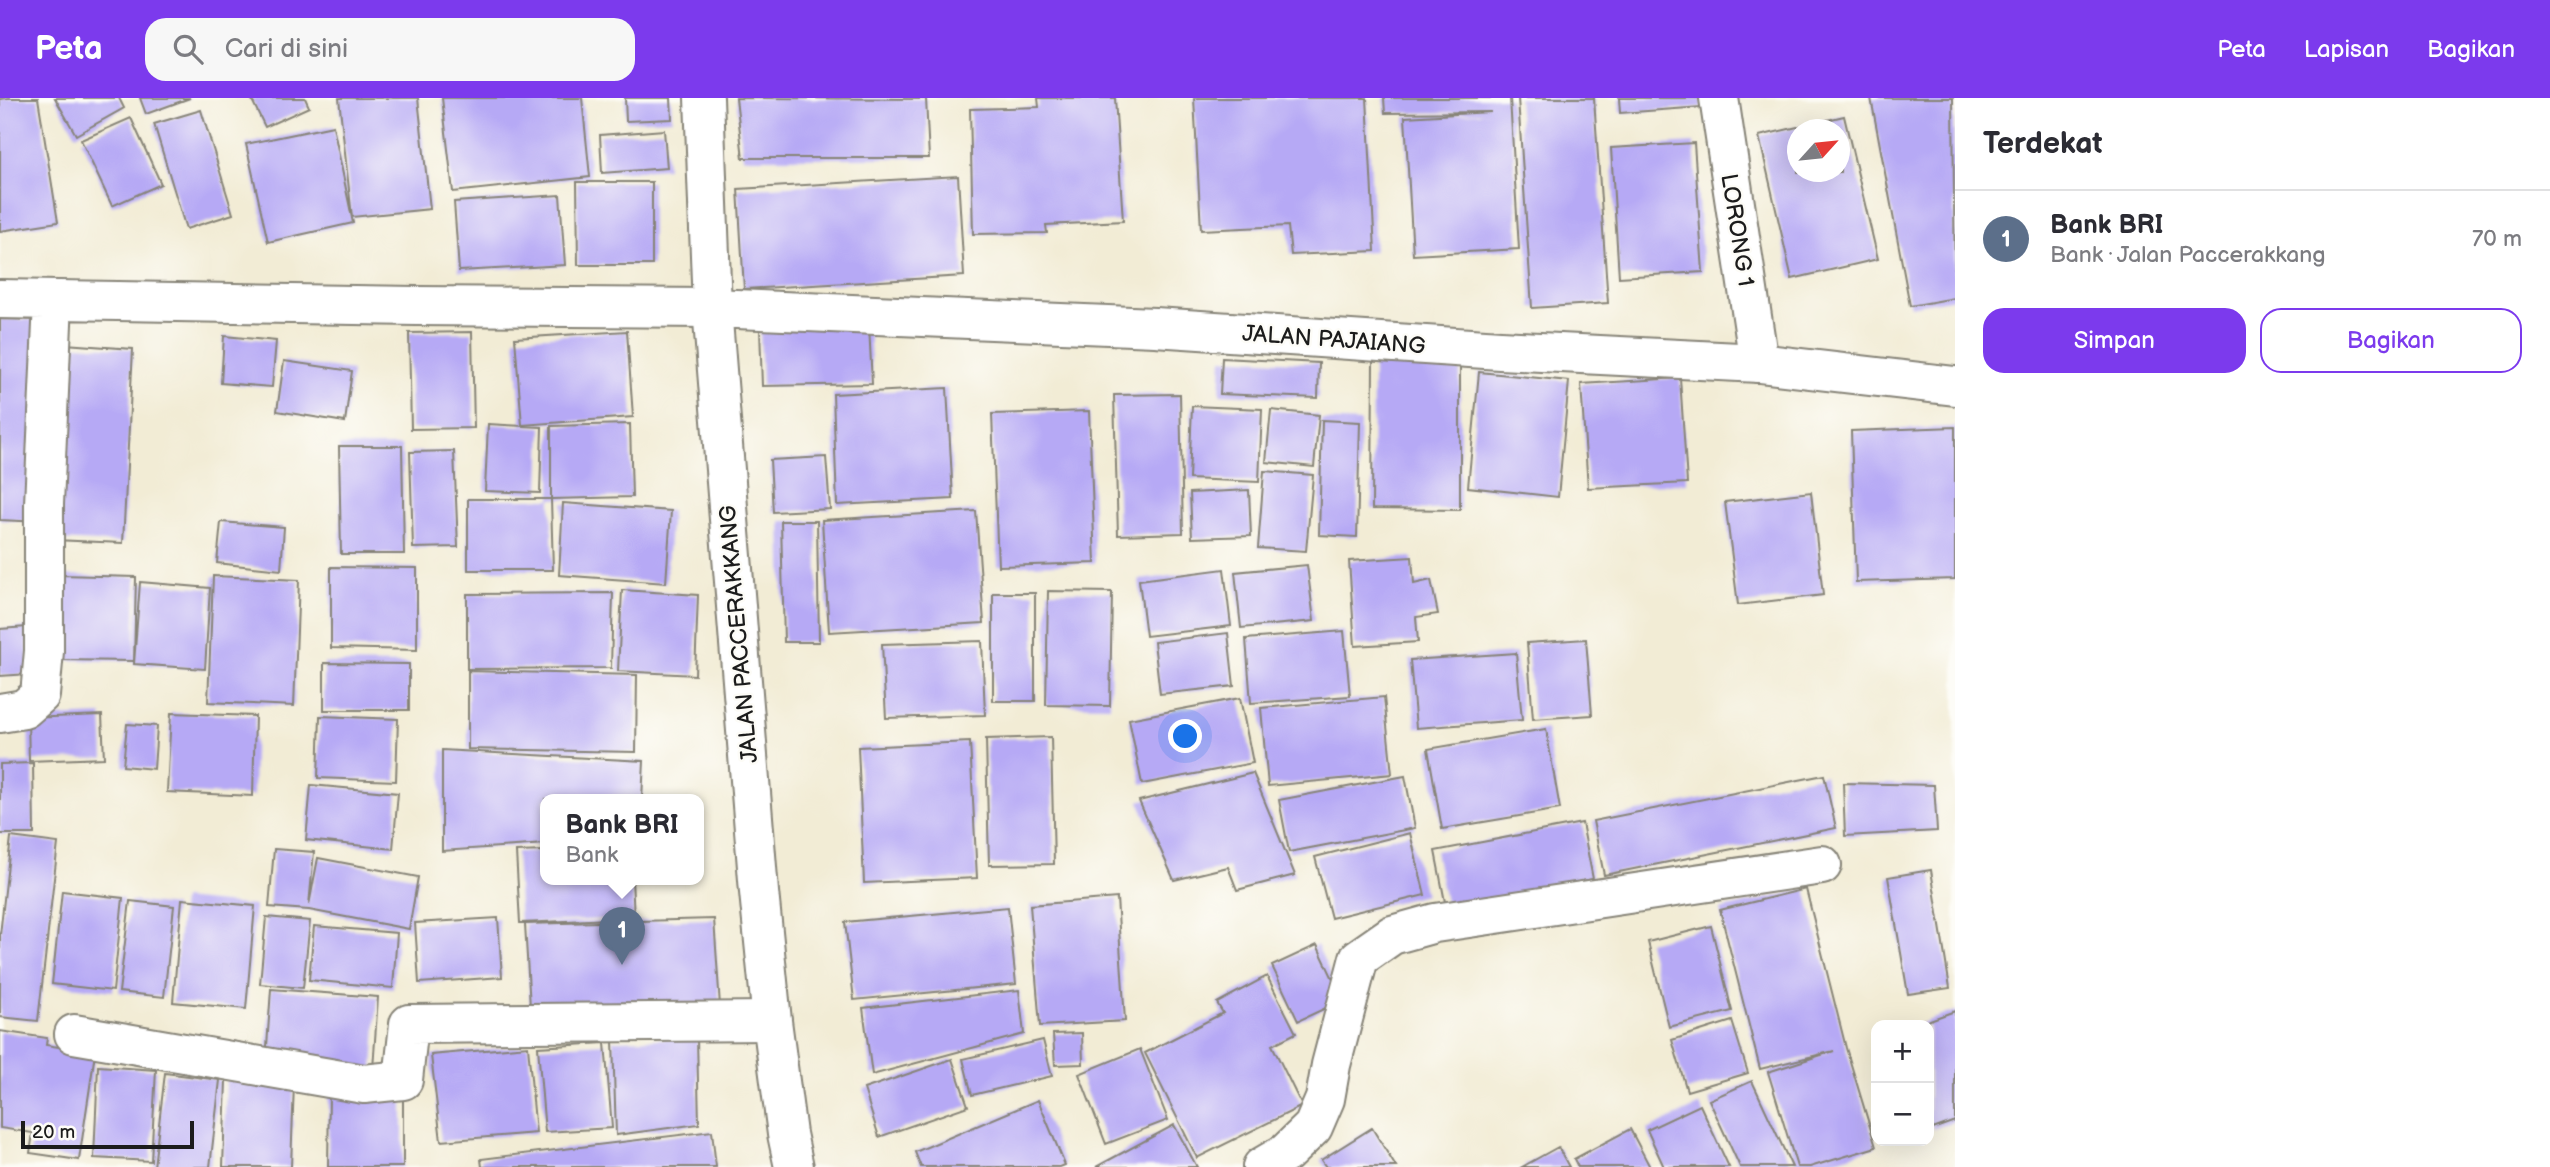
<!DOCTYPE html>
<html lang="id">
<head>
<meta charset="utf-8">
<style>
	:root { --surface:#fff; --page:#f7f7f7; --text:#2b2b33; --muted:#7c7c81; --line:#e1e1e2; --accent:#7c3aed }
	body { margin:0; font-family:"Balsamiq Sans",sans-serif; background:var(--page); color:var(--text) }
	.controls { position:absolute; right:21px; bottom:21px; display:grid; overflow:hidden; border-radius:14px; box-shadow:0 7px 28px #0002 }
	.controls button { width:63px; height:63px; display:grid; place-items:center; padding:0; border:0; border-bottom:2px solid var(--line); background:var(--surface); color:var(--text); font:35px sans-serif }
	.compass { position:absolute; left:1787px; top:21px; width:63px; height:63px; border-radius:50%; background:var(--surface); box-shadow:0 7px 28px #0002; rotate:63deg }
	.scale { position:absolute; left:21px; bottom:18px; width:173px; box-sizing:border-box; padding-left:7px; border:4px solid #1c1c1c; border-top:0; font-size:19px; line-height:24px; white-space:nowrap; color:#1c1c1c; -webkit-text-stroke:5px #fdfcf7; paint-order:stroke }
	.you { position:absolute; left:1186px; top:639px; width:24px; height:24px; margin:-18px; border:5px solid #fff; border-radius:50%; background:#1a73e8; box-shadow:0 0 0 10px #1a73e833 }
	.badge { display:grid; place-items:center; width:46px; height:46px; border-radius:50%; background:var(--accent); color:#fff; font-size:23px; font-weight:700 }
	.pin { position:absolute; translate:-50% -58px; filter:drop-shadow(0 2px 4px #0008) }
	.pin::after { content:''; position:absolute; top:37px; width:24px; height:21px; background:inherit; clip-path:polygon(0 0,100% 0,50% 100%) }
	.popup { position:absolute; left:540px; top:696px; width:164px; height:91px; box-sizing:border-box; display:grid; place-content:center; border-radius:14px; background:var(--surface); filter:drop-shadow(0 2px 5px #0005); font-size:23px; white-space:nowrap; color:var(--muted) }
	.popup b { font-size:26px; color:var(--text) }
	.popup::after { content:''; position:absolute; left:50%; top:100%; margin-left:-14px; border:14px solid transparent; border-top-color:var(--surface) }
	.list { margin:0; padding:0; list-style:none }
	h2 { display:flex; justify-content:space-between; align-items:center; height:91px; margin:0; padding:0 28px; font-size:30px }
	h2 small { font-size:23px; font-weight:400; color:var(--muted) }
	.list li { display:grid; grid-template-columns:46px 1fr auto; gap:21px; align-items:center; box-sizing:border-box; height:98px; padding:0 28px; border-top:2px solid var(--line) }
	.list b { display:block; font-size:26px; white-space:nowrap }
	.list p { margin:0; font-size:23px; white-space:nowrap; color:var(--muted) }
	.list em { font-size:23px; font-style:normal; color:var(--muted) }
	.actions { display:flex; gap:14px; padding:21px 28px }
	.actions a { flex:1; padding:16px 0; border:2px solid var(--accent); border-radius:21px; text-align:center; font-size:24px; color:var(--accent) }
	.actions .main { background:var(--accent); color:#fff }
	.icon { flex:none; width:38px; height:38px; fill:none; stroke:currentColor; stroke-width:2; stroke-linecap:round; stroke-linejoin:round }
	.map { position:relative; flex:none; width:1955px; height:1069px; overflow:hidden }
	header { display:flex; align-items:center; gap:42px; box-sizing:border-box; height:98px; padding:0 35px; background:var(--accent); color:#fff }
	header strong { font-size:33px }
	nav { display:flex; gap:38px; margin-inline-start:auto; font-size:24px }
	.search { width:490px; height:63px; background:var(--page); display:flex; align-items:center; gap:18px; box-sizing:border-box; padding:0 24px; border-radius:21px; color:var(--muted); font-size:26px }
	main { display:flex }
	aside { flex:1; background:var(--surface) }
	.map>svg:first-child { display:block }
	.building { fill:#b6a9f5; fill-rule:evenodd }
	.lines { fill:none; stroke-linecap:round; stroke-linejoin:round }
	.minor-casing { stroke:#878478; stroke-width:42 }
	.secondary-casing { stroke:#878478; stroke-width:42 }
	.minor { stroke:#fff; stroke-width:38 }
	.secondary { stroke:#fff; stroke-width:38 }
	.labels { text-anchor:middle; stroke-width:5; stroke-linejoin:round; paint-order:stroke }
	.street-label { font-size:23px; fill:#1c1c1c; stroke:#fdfcf7 }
</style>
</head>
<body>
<header>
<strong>Peta</strong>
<div class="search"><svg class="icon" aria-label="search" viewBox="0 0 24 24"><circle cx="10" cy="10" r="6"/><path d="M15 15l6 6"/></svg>Cari di sini</div>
<nav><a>Peta</a><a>Lapisan</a><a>Bagikan</a></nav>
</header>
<main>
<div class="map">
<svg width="1955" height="1069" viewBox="0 0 1955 1069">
	<rect width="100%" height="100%" fill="#fdfcf7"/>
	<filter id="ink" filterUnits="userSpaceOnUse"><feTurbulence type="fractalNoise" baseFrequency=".0143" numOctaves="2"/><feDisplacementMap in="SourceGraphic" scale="14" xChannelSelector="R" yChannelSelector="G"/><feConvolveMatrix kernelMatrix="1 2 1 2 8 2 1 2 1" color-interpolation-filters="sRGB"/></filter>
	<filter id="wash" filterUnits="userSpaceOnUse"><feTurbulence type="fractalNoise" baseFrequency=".00686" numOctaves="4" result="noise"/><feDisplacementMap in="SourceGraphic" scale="28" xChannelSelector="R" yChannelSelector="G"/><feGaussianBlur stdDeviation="1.57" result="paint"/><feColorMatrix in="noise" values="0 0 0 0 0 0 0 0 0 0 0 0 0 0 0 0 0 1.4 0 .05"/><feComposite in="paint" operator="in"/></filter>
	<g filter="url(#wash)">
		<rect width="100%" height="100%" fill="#f2ecd5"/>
		<g id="blocks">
			<path class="building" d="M 8,0 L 38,0 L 58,124 L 0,133 L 0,1 Z
				M 55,0 L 119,0 L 124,10 L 76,37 Z
				M 140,0 L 190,0 L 146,16 Z
				M 251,0 L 305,0 L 309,9 L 265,29 Z
				M 339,0 L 418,0 L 430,111 L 352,119 Z
				M 442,0 L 582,0 L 590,79 L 453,94 Z
				M 625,0 L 671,0 L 672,21 L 626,23 Z
				M 736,0 L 926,1 L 929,60 L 743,60 Z
				M 1038,0 L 1115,0 L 1123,123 L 1046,127 L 1047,135 L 973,136 L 970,11 L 1039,9 Z
				M 1194,0 L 1367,0 L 1375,153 L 1291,157 L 1288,128 L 1201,132 Z
				M 1384,0 L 1510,0 L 1519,151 L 1413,157 L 1405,19 L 1491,14 L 1385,15 Z
				M 1518,0 L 1594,0 L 1608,205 L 1532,210 Z
				M 1619,0 L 1701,0 L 1702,9 L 1620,15 Z
				M 1871,0 L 1953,0 L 1955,200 L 1910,208 Z
				M 201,12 L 233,116 L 186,131 L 154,26 Z
				M 1844,18 L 1878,161 L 1792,181 L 1759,38 ZM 1798,32 L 1840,32 L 1840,74 L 1798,74 Z
				M 131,20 L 161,86 L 112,108 L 81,42 Z
				M 333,28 L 353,125 L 268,144 L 246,46 Z
				M 664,32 L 667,70 L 602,75 L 600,37 Z
				M 1694,45 L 1703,174 L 1619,179 L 1611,50 Z
				M 958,78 L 964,178 L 744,191 L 738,91 Z
				M 577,84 L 652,84 L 652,167 L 578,167 Z
				M 560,97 L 565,167 L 459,173 L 454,104 Z
				M 0,221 L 45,222 L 41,424 L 0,422 Z
				M 869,227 L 872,286 L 762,288 L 760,231 Z
				M 627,233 L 633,319 L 522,327 L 515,240 Z
				M 472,234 L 474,330 L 411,331 L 409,235 Z
				M 224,238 L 276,243 L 272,289 L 221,285 Z
				M 65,246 L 133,251 L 123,445 L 54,442 Z
				M 1222,260 L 1319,265 L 1318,300 L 1220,296 Z
				M 1373,262 L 1460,262 L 1460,412 L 1372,411 Z
				M 284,263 L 352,273 L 345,324 L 277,313 Z
				M 1479,274 L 1569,283 L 1558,399 L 1468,389 Z
				M 1680,280 L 1687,385 L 1588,390 L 1581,286 Z
				M 947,290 L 953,401 L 837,407 L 833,296 Z
				M 1180,296 L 1183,435 L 1118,437 L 1114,297 Z
				M 1192,308 L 1262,311 L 1259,384 L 1189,381 Z
				M 1271,312 L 1319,317 L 1314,369 L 1266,364 Z
				M 1089,313 L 1095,465 L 998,468 L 992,316 Z
				M 1322,322 L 1360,324 L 1357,439 L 1319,437 Z
				M 488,326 L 542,329 L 540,395 L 485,393 Z
				M 630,326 L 632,399 L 551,401 L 551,328 Z
				M 1955,329 L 1955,481 L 1856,484 L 1851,333 Z
				M 339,348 L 402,348 L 404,456 L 341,456 Z
				M 454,353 L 458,449 L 413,450 L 410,354 Z
				M 826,359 L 830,411 L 773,414 L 770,362 Z
				M 1264,373 L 1313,377 L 1306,453 L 1258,450 Z
				M 1249,392 L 1251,438 L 1192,440 L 1190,395 Z
				M 1811,394 L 1823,497 L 1738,507 L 1725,404 Z
				M 468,401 L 551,401 L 553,472 L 468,472 Z
				M 563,405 L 671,413 L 666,485 L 559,477 Z
				M 976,413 L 984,525 L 829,534 L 822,422 Z
				M 781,423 L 817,423 L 819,544 L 784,544 Z
				M 221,424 L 284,429 L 281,472 L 217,465 Z
				M 1412,459 L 1414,486 L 1431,482 L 1438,516 L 1416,519 L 1418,544 L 1355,548 L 1349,463 Z
				M 1307,467 L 1314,523 L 1241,530 L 1235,474 Z
				M 331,469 L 417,470 L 417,552 L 331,550 Z
				M 1224,471 L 1231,528 L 1146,538 L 1139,482 Z
				M 61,477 L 136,479 L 134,563 L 60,562 Z
				M 213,478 L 299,482 L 294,608 L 208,604 Z
				M 140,484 L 210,490 L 205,571 L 134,566 Z
				M 622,492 L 698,497 L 695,577 L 618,573 Z
				M 1048,493 L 1112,494 L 1110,608 L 1046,607 Z
				M 613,495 L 611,570 L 467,571 L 467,496 Z
				M 993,495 L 1035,495 L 1035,603 L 993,603 Z
				M 27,529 L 29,576 L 0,578 L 0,531 Z
				M 1344,533 L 1350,598 L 1251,605 L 1246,541 Z
				M 1228,535 L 1234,588 L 1160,596 L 1154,544 Z
				M 1586,541 L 1592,617 L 1533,621 L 1527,545 Z
				M 982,543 L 985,617 L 886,620 L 882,546 Z
				M 1516,555 L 1522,622 L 1416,630 L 1410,562 Z
				M 324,565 L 409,566 L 409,612 L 324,612 Z
				M 468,573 L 637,577 L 636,654 L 468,651 Z
				M 1384,599 L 1392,676 L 1268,688 L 1261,610 Z
				M 1240,600 L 1253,665 L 1142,686 L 1129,621 Z
				M 171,615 L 255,618 L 253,698 L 167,694 Z
				M 102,617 L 104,660 L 29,663 L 28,620 Z
				M 320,618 L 398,621 L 396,683 L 318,680 Z
				M 127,626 L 157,628 L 154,671 L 123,668 Z
				M 1546,631 L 1560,711 L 1442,731 L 1428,651 Z
				M 1051,639 L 1054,766 L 989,767 L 986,641 Z
				M 970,644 L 977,780 L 864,785 L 858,649 Z
				M 442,652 L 644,663 L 642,701 L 545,701 L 545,746 L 442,753 Z
				M 33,665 L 34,736 L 0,736 L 0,666 Z
				M 1253,675 L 1295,777 L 1237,792 L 1228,769 L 1174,782 L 1139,703 Z
				M 1824,677 L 1836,730 L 1604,777 L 1593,723 Z
				M 1405,678 L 1415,730 L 1289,754 L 1279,702 Z
				M 1843,685 L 1934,687 L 1937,733 L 1845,738 Z
				M 311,687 L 398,695 L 393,751 L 306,742 Z
				M 1582,725 L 1593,781 L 1446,809 L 1435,753 Z
				M 1410,735 L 1425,797 L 1331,820 L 1315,759 Z
				M 11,739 L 58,745 L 38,923 L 0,919 L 0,837 Z
				M 274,751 L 314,754 L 309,807 L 318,760 L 418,779 L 409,831 L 309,812 L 269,809 Z
				M 545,753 L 545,781 L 632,781 L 634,820 L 520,825 L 516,754 Z
				M 1931,772 L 1950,890 L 1908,896 L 1888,779 Z
				M 1806,791 L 1846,950 L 1876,1049 L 1810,1069 L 1797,1069 L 1768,974 L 1834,953 L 1760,971 L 1720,812 Z
				M 62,793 L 123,800 L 113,893 L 52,886 Z
				M 1117,800 L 1125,923 L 1040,928 L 1030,807 Z
				M 182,801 L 255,808 L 246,911 L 173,904 Z
				M 130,803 L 174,808 L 164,899 L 119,894 Z
				M 1008,809 L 1016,886 L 854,902 L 845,824 Z
				M 266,819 L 310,823 L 303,890 L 260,886 Z
				M 498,820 L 502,879 L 419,885 L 415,825 Z
				M 714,821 L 720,908 L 530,909 L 525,826 Z
				M 314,828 L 397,835 L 393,890 L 309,882 Z
				M 1711,828 L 1732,913 L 1669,929 L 1648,844 Z
				M 1317,847 L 1343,902 L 1298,923 L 1272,868 Z
				M 1267,878 L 1296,935 L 1272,947 L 1302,1008 L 1197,1060 L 1145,955 L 1223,915 L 1217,905 Z
				M 271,891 L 378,899 L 373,971 L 266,963 Z
				M 1019,892 L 1024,936 L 872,977 L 863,910 Z
				M 1955,913 L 1955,1023 L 1933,1031 L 1929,1019 L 1929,927 L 1916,927 Z
				M 1732,923 L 1748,975 L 1687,993 L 1672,942 Z
				M 0,933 L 47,940 L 46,947 L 95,955 L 79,1062 L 30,1055 L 33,1035 L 0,1030 Z
				M 1082,935 L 1083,966 L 1055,967 L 1053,936 Z
				M 697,940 L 699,1026 L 616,1037 L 613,942 Z
				M 1043,942 L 1052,978 L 972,997 L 963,961 Z
				M 605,945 L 612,1030 L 545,1034 L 538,949 Z
				M 528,948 L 536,1035 L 441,1043 L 431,957 Z
				M 1140,951 L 1168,1022 L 1106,1046 L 1079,976 Z
				M 952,961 L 968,1008 L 879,1039 L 864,991 Z
				M 98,968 L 156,972 L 151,1063 L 94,1060 Z
				M 165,975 L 220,982 L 210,1069 L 154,1069 Z
				M 226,982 L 294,985 L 291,1069 L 223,1069 Z
				M 1752,983 L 1792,1069 L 1740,1069 L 1709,1002 Z
				M 329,995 L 403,995 L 403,1069 L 328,1069 Z
				M 1038,1002 L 1065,1067 L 1060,1069 L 921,1069 L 915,1054 Z
				M 1700,1007 L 1729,1069 L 1664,1069 L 1647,1032 Z
				M 1174,1027 L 1197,1069 L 1096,1069 Z
				M 1372,1030 L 1396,1069 L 1326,1069 L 1321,1062 Z
				M 1630,1031 L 1650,1069 L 1578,1069 L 1574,1061 Z
				M 712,1033 L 716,1069 L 482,1069 L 481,1061 Z
				M 1558,1049 L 1569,1069 L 1522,1069 Z"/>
		</g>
	</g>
	<g filter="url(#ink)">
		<use href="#blocks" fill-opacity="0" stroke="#878478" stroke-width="2"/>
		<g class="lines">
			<defs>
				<path id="minor" d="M 1719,0 L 1759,265
					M 0,201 L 416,208 L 712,210
					M 0,615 L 24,611 L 40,597 L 44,553 L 44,406 L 53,203
					M 74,936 L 364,986 L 403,982 L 409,926 L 772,923
					M 1262,1069 L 1286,1055 L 1313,1029 L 1325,1001 L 1331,967 L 1359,860 L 1392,837 L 1435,825 L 1822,767"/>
				<path id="secondary" d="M 704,0 L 712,210 L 759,794 L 772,923 L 787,1036 L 794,1069
					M 712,210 L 1155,229 L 1500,252 L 1759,265 L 1955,288"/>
			</defs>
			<use href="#minor" class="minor-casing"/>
			<use href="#secondary" class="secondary-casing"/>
			<use href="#minor" class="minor"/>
			<use href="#secondary" class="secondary"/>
		</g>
	</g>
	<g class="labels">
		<g class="street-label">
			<text transform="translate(1738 132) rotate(81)" y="8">LORONG 1</text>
			<text transform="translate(1334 241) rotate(4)" y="8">JALAN PAJAIANG</text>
			<text transform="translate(738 536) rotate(-95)" y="8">JALAN PACCERAKKANG</text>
		</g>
	</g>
</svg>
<div class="controls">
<button>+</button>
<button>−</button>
</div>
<svg class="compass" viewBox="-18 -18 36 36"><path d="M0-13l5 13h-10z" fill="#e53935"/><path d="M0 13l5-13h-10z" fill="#7c7c81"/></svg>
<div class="scale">20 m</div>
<div class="you"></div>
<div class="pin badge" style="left:622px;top:867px;background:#5c6f8a">1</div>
<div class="popup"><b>Bank BRI</b>Bank</div>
</div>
<aside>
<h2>Terdekat<small></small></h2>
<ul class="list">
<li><span class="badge" style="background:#5c6f8a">1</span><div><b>Bank BRI</b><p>Bank · Jalan Paccerakkang</p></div><em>70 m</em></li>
</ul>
<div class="actions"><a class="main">Simpan</a><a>Bagikan</a></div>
</aside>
</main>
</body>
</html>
